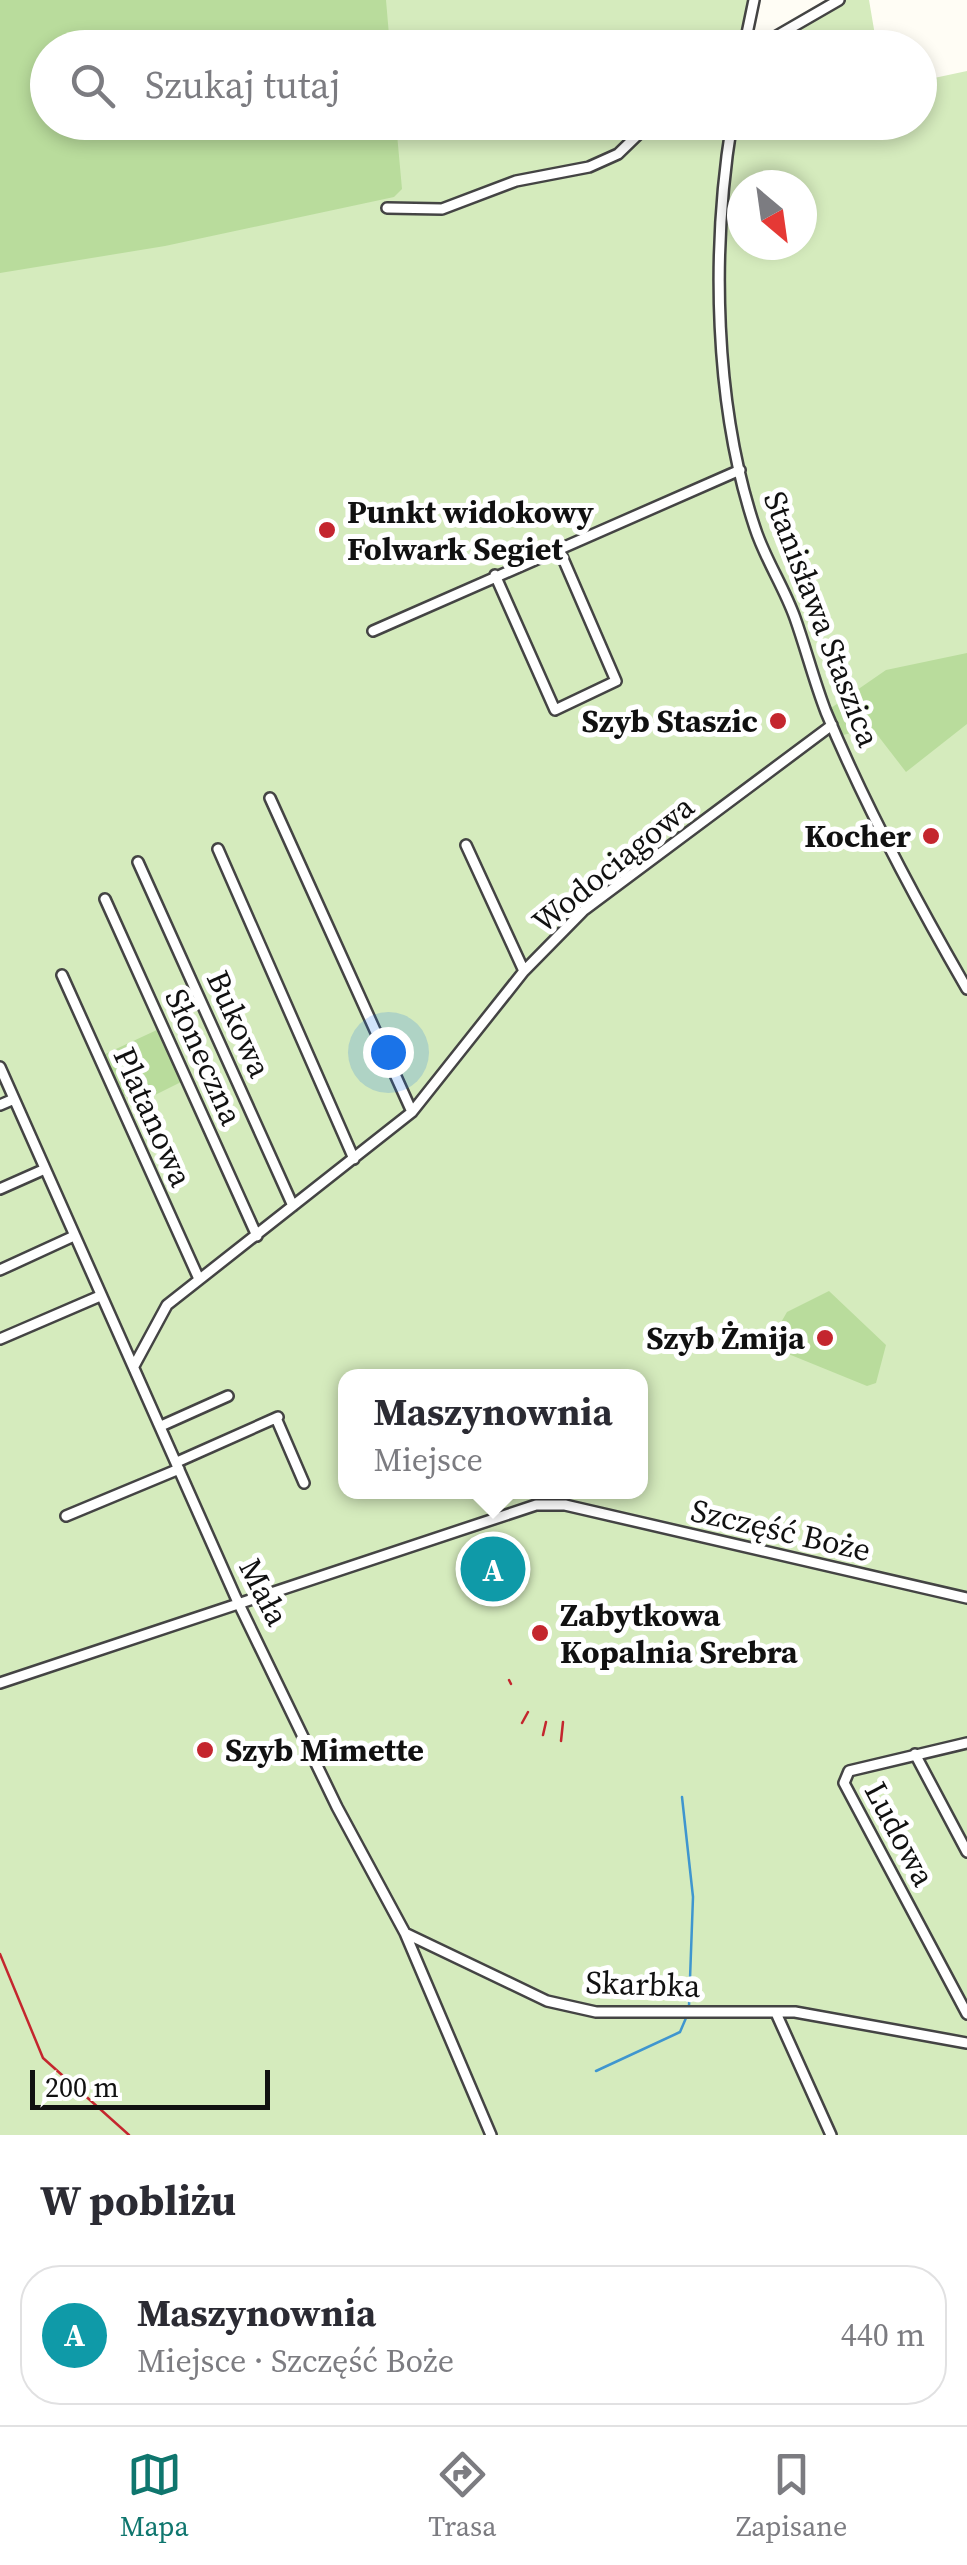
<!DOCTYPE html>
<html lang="pl">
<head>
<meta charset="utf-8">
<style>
	:root { --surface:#fff; --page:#f7f7f7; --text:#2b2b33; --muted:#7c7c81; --line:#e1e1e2; --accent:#0f766e }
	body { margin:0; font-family:"Source Serif 4",serif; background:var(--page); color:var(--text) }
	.compass { position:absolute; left:727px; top:170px; width:90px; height:90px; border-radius:50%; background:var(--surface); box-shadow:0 5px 15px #0003; rotate:151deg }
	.scale { position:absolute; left:30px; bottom:25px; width:240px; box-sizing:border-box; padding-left:10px; border:5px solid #111; border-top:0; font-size:28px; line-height:35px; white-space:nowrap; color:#111; -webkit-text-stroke:8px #fff; paint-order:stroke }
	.you { position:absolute; left:388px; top:1052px; width:35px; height:35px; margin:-25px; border:8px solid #fff; border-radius:50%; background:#1a73e8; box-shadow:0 0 0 15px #1a73e833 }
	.badge { display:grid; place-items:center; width:65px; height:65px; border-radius:50%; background:var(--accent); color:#fff; font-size:32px; font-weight:700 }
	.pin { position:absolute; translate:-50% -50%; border:5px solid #fff; box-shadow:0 2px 10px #0006 }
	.popup { position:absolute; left:338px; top:1369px; width:310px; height:130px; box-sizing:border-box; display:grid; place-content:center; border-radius:20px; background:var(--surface); filter:drop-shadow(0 2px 8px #0005); font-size:32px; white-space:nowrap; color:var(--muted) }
	.popup b { font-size:38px; color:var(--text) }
	.popup::after { content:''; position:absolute; left:50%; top:100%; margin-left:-20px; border:20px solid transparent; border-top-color:var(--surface) }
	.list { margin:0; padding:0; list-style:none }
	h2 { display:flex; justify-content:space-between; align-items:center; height:130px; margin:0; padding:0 40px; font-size:42px }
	h2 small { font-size:32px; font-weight:400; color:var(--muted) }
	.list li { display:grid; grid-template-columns:65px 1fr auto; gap:30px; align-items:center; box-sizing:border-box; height:140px; margin:0 20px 20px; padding:0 20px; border:2px solid var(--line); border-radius:40px }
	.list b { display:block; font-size:38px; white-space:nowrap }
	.list p { margin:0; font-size:32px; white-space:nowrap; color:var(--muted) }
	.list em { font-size:32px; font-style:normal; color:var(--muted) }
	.icon { flex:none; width:55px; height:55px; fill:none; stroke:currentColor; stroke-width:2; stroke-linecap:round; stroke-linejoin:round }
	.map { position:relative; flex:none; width:967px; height:2135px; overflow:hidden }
	.search { position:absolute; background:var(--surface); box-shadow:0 5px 15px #0003; left:30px; right:30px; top:30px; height:110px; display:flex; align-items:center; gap:25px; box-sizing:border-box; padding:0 35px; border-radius:55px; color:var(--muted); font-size:38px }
	.sheet { height:290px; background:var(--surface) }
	nav { display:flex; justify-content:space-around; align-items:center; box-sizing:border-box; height:140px; border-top:2px solid var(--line); background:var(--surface); font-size:28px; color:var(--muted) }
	nav a { display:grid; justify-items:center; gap:5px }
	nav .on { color:var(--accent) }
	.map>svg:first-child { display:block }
	.green { fill:#d5ebbd; fill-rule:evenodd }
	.forest { fill:#b9dc9c }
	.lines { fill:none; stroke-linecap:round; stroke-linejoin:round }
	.stream { stroke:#3f96cf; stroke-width:2.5 }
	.minor-casing { stroke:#444; stroke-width:14 }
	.minor { stroke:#fff; stroke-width:9 }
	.rail { stroke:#c4262e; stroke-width:2.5 }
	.poi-dot { fill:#c4262e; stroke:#fff; stroke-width:4 }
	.labels { text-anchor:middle; stroke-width:10; stroke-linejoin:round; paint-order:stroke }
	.poi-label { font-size:32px; font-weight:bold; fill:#111; stroke:#fff; text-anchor:start }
	.street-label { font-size:32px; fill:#111; stroke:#fff }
</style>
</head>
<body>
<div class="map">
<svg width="967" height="2135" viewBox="0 0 967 2135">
	<rect width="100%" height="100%" fill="#fffdf5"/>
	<path class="green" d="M 0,0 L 751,0 L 742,47 L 48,48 L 48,122 L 920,122 L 920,81 L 967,71 L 967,2135 L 0,2135 ZM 742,185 L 802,185 L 802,245 L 742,245 ZM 346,1376 L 640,1376 L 640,1492 L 346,1492 Z
		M 845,0 L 869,0 L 877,47 L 767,48 Z"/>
	<path class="forest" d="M 0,0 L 386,0 L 390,47 L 48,48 L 48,122 L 396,123 L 402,189 L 394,197 L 165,246 L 0,273 Z
		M 967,653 L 967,724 L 906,772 L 872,728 L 843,735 L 831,708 L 886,670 Z
		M 159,1029 L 183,1081 L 153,1096 L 143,1077 L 131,1082 L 130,1094 L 122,1097 L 103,1055 Z
		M 829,1291 L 886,1345 L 876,1383 L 867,1386 L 781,1351 L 772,1338 L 787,1312 Z"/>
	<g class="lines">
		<path class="stream" d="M 682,1797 L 693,1897 L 689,2006
			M 596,2071 L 680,2032 L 686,2018"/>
		<defs>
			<path id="minor" d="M 744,48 L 754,0
				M 756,48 L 839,0
				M 732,122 C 711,250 714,405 755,528 C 765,559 784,587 795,618 C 806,649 814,681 826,712 C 866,808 915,899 967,989
				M 387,208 L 442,209 L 516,181 L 589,167 L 618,154 L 651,122
				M 495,575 L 555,710 L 616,681 L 558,547
				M 373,631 L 740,470
				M 270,798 L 412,1112
				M 466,845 L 524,971
				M 218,849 L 354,1159
				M 138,862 L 293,1206
				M 105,899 L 257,1236
				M 62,975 L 199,1279
				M 0,1067 L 236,1598 L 337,1807 L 405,1933 L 491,2135
				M 0,1105 L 14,1099
				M 0,1189 L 45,1169
				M 0,1270 L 74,1236
				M 0,1339 L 100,1296
				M 134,1366 L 167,1305 L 412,1112 L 524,971 L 583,911 L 832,725
				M 276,1418 L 304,1483
				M 161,1426 L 228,1396
				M 177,1462 L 278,1417
				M 66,1516 L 179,1469
				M 0,1683 L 536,1505 L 565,1505 L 967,1598
				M 967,1743 L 849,1771 L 844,1783 L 967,2014
				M 915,1754 L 967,1852
				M 407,1934 L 547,2001 L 596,2012 L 795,2012 L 967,2043
				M 776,2013 L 831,2135"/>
		</defs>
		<use href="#minor" class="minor-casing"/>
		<use href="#minor" class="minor"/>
		<path class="rail" d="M 509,1680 L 511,1684
			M 522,1723 L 528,1712
			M 543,1735 L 546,1722
			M 561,1741 L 563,1722
			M 0,1954 L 43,2058 L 129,2135"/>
	</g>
	<g class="poi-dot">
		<circle cx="327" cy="530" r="10"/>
		<circle cx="778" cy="721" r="10"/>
		<circle cx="931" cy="836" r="10"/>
		<circle cx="825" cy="1338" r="10"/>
		<circle cx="540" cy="1633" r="10"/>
		<circle cx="205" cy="1750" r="10"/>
	</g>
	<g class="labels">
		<g class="poi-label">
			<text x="347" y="523">Punkt widokowy<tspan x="347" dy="37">Folwark Segiet</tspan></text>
			<text x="758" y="732" text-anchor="end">Szyb Staszic</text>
			<text x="911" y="847" text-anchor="end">Kocher</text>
			<text x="805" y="1349" text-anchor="end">Szyb Żmija</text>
			<text x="560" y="1626">Zabytkowa<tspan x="560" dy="37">Kopalnia Srebra</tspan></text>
			<text x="225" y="1761">Szyb Mimette</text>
		</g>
		<g class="street-label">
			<text transform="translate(822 619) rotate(69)" y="11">Stanisława Staszica</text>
			<text transform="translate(613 864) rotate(-39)" y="11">Wodociągowa</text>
			<text transform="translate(239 1024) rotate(66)" y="11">Bukowa</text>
			<text transform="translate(204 1057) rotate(66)" y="11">Słoneczna</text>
			<text transform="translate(153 1117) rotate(66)" y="11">Platanowa</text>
			<text transform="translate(781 1530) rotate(13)" y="11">Szczęść Boże</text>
			<text transform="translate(264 1592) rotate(63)" y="11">Mała</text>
			<text transform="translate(900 1834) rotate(62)" y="11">Ludowa</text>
			<text transform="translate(643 1984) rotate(2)" y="11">Skarbka</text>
		</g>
	</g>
</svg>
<svg class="compass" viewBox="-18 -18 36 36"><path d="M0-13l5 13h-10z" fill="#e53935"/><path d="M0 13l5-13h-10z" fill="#7c7c81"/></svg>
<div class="scale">200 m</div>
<div class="you"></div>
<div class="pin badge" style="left:493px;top:1569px;background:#0f9aa8">A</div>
<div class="popup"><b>Maszynownia</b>Miejsce</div>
<div class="search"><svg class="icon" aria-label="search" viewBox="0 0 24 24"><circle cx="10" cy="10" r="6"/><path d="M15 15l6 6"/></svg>Szukaj tutaj</div>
</div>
<section class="sheet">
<h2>W pobliżu<small></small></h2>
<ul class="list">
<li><span class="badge" style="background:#0f9aa8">A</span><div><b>Maszynownia</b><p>Miejsce · Szczęść Boże</p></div><em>440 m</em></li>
</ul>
</section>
<nav>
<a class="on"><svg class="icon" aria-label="map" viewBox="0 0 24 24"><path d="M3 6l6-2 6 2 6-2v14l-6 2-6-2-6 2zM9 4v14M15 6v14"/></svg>Mapa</a>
<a><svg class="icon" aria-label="directions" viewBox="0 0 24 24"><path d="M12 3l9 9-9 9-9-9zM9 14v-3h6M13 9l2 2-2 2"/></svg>Trasa</a>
<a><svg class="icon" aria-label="saved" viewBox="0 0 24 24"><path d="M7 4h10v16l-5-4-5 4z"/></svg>Zapisane</a>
</nav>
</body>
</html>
